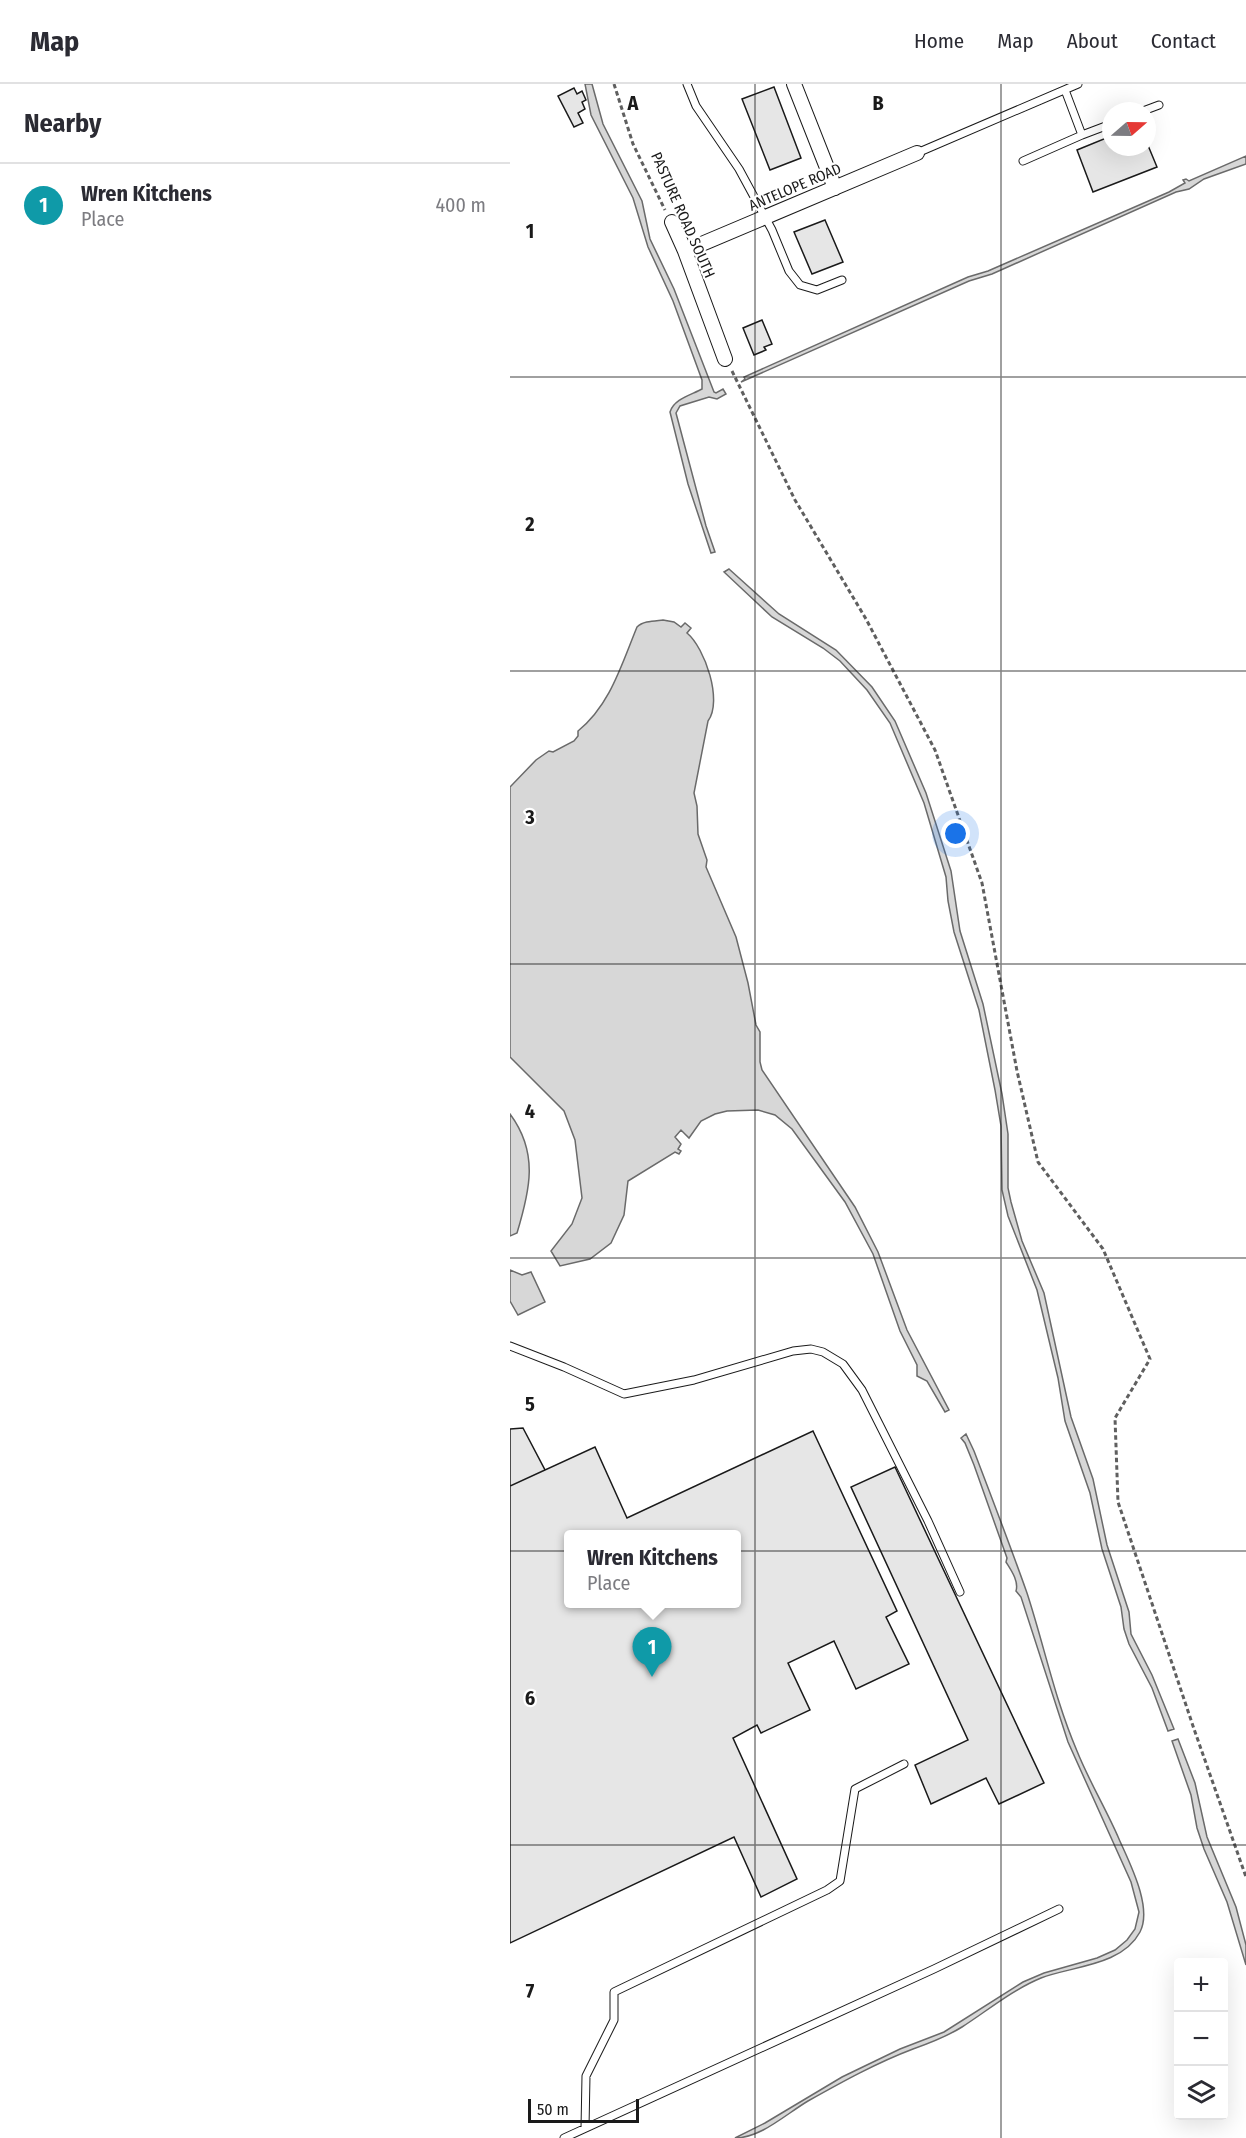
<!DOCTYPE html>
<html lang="en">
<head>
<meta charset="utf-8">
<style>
	:root { --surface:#fff; --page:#f7f7f7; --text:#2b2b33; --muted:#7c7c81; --line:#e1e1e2; --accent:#0f766e }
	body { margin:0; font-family:"Fira Sans Condensed",sans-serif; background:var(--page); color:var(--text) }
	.controls { position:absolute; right:18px; bottom:18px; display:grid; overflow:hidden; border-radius:6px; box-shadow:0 6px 24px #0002 }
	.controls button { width:54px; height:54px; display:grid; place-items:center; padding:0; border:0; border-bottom:2px solid var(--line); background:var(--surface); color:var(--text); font:30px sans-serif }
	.compass { position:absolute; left:592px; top:18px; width:54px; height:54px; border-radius:50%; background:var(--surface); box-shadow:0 6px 24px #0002; rotate:70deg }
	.scale { position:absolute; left:18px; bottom:15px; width:111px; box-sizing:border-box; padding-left:6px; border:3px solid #1a1a1a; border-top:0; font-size:16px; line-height:21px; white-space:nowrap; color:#1a1a1a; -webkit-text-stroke:4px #fff; paint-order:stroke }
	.you { position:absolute; left:446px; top:750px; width:21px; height:21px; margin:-15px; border:4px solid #fff; border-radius:50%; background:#1a73e8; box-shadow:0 0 0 9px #1a73e833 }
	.badge { display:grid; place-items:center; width:39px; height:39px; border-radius:50%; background:var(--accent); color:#fff; font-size:20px; font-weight:700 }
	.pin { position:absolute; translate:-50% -50px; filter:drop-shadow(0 2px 3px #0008) }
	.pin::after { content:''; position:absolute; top:32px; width:21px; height:18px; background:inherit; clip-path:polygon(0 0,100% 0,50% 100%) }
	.popup { position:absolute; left:54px; top:1446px; width:177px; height:78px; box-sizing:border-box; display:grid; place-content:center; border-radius:6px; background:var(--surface); filter:drop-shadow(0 2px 4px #0005); font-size:20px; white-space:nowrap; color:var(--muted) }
	.popup b { font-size:22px; color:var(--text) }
	.popup::after { content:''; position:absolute; left:50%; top:100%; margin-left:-12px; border:12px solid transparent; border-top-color:var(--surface) }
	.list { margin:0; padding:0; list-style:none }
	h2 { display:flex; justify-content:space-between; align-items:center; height:78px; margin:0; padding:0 24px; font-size:26px }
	h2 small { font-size:20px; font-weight:400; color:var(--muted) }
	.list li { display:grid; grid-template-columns:39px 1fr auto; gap:18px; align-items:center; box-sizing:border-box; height:84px; padding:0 24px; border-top:2px solid var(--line) }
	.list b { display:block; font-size:22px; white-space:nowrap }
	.list p { margin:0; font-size:20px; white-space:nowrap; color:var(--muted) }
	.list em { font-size:20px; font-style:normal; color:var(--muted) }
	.icon { flex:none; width:33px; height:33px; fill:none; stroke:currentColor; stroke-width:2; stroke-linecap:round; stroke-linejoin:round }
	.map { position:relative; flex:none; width:736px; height:2054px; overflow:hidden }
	header { display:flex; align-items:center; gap:36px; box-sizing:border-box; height:84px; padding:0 30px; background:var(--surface); border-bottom:2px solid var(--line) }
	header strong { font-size:28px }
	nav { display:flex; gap:33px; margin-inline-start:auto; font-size:21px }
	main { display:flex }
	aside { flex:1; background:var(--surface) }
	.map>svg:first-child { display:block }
	.water { fill:#d7d7d7; stroke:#6a6a6a; stroke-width:1.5 }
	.building { fill:#e6e6e6; stroke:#1a1a1a; stroke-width:1.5; fill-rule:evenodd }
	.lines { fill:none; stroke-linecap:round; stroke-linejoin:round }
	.service-casing { stroke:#1a1a1a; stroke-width:9 }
	.minor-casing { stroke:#1a1a1a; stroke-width:16 }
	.path { stroke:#5f5f5f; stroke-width:3; stroke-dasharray:4.5 3; stroke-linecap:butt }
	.service { stroke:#fff; stroke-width:7 }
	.minor { stroke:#fff; stroke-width:14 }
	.grid { fill:none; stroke:#1a1a1a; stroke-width:1.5; stroke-opacity:0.55 }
	.labels { text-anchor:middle; stroke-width:4.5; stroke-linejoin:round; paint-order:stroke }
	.street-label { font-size:15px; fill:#1a1a1a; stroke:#fff }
	.grid-label { font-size:20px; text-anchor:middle; font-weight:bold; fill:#1a1a1a; stroke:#fff; stroke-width:4.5; stroke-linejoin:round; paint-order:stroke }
</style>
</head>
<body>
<header>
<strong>Map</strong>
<nav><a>Home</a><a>Map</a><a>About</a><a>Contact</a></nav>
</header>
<main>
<aside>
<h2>Nearby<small></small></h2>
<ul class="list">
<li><span class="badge" style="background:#0f9aa8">1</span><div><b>Wren Kitchens</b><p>Place</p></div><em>400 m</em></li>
</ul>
</aside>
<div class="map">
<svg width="736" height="2054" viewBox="0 0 736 2054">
	<rect width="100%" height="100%" fill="#fff"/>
	<path class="water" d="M 75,0 L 82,0 L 93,40 L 132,117 L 140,155 L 164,205 L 204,308 L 206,309 L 213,305 L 216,310 L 207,315 L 199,313 L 170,322 L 166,329 L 196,442 L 205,468 L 201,469 L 178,400 L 160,328 C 164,315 181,311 192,305 L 192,296 L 163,217 L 138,163 L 123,114 L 81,31 Z
		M 736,72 L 736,80 L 694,95 L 679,105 L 666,108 L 482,190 L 459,197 L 231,298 L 235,295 L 234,293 L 458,193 L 478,187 L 659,108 L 675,99 L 673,96 L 676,95 L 679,97 Z
		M 219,485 L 269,530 L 326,566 L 362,603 L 385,637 L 416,709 L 441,787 L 450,847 L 473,920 L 492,1010 L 498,1050 L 498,1104 L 501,1118 L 512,1157 L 534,1209 L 561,1333 L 583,1395 L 597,1461 L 619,1528 L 621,1550 L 642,1591 L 664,1645 L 658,1647 L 642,1604 L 619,1560 L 614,1545 L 611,1523 L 592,1465 L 580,1409 L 555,1337 L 548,1294 L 527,1206 L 498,1132 L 492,1106 L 491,1042 L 485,1006 L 469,926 L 444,848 L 438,817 L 436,793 L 414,719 L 380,639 L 357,606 L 330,577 L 313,564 L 262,533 L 214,488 Z
		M 153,536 L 164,538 L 171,543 L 175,539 L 181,544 L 177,549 C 195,564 213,617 198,637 L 184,709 L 187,722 L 188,750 L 197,776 L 196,783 L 226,853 L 238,899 L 246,941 L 250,948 L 250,978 L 252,986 L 345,1123 L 368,1168 L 397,1246 L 439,1326 L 435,1328 L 417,1297 L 407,1292 L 407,1281 L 390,1247 L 363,1170 L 335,1118 L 282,1045 L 265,1031 L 248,1026 L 217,1027 L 205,1030 L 191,1037 L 179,1054 L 171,1046 L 165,1053 L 171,1060 L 168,1065 L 171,1067 L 169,1070 L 165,1068 L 118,1097 L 114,1131 L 101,1159 L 80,1175 L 50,1182 L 41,1167 L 62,1140 L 72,1114 L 65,1056 L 54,1027 L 0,973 L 0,703 L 26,676 L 39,667 L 43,668 L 64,657 L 68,652 L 68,647 C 100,621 111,582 127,543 C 133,537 144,537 153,536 Z
		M 0,1030 C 29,1069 20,1106 7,1149 L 0,1152 Z
		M 0,1186 L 12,1191 L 21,1188 L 35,1218 L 8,1231 L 0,1217 Z
		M 456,1350 L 464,1367 C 482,1414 500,1461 517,1509 C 534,1561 545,1616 567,1667 C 579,1697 596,1725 609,1755 C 619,1778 643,1823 630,1848 C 612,1882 562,1882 531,1894 C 502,1906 477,1927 452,1943 C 436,1953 420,1959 403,1965 C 366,1979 332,1998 298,2017 C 276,2030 251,2054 225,2054 L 255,2039 L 332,1993 L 390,1965 L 434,1948 L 513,1898 L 534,1889 L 587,1874 L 605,1866 L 617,1856 L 625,1845 L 629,1828 L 621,1798 L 558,1658 L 511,1513 L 506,1507 C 509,1497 501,1486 496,1478 L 497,1474 L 464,1381 L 455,1359 L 451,1354 Z
		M 668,1655 L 685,1699 L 697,1753 L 726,1823 L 736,1861 L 736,1881 L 717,1818 L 694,1765 L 687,1744 L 681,1711 L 662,1657 Z"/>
	<path class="building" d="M 264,3 L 291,74 L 260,86 L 232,15 Z
		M 64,4 L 67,10 L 72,7 L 76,16 L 72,18 L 75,25 L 68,29 L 73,39 L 64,43 L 48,12 Z
		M 601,52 L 601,63 L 637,63 L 637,59 L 647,83 L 583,108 L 567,66 Z
		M 315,136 L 333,178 L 302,190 L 284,148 Z
		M 252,236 L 262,260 L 254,263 L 256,266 L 244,271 L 233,244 Z
		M 13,1344 L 35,1386 L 0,1402 L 0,1345 Z
		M 303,1347 L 387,1527 L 376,1533 L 399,1580 L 346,1605 L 324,1557 L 278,1579 L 300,1626 L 251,1649 L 247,1641 L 223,1654 L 287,1795 L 251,1813 L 224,1753 L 0,1859 L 0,1402 L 85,1363 L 117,1434 ZM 58,1450 L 226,1450 L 226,1520 L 58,1520 Z
		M 385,1383 L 534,1699 L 489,1720 L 476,1694 L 421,1720 L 405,1681 L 458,1656 L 341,1403 Z"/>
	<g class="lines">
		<defs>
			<path id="service" d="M 177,0 L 186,22 L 229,85 L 262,146 L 279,187 L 290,201 L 307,206 L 332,196
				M 555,6 L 572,51 L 601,40
				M 633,27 L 649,21
				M 407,69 L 568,0
				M 513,77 L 572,51
				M 0,1262 L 54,1283 L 114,1310 L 184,1296 L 283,1267 L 301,1265 L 313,1268 L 333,1280 L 352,1306 L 418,1437 L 450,1508
				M 75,2044 L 76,1992 L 104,1936 L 104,1908 L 317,1806 L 330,1797 L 345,1705 L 394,1680
				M 54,2054 L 424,1885 L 549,1825"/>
			<path id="minor" d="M 284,0 L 325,104
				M 162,138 L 175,167 L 215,275
				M 175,167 L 407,69"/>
		</defs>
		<use href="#service" class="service-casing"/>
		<use href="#minor" class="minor-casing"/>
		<path class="path" d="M 104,0 L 123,60 L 155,126
			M 222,287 L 285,416 L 356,535 L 425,666 L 472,799 L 507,987 L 528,1078 L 593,1165 L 640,1275 L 605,1334 L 608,1418 L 684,1645 L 736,1793"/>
		<use href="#service" class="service"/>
		<use href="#minor" class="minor"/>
	</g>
	<path class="grid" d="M 245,0 L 245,2054M 491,0 L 491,2054M 0,293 L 736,293M 0,587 L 736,587M 0,880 L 736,880M 0,1174 L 736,1174M 0,1467 L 736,1467M 0,1761 L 736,1761"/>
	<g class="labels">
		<g class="street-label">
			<text transform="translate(285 103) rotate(-23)" y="5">ANTELOPE ROAD</text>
			<text transform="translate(173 131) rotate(66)" y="5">PASTURE ROAD SOUTH</text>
		</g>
	</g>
	<g class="grid-label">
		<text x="123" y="26">A</text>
		<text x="368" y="26">B</text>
		<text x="20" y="154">1</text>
		<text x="20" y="447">2</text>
		<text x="20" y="740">3</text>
		<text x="20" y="1034">4</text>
		<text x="20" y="1327">5</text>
		<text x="20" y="1621">6</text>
		<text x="20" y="1914">7</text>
	</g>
</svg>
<div class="controls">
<button>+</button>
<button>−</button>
<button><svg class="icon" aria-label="layers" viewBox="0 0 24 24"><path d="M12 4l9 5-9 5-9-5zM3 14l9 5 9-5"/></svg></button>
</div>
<svg class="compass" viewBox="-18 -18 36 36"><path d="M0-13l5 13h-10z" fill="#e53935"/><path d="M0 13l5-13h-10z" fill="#7c7c81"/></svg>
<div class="scale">50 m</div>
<div class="you"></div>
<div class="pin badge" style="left:142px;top:1593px;background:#0f9aa8">1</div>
<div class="popup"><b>Wren Kitchens</b>Place</div>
</div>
</main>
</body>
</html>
